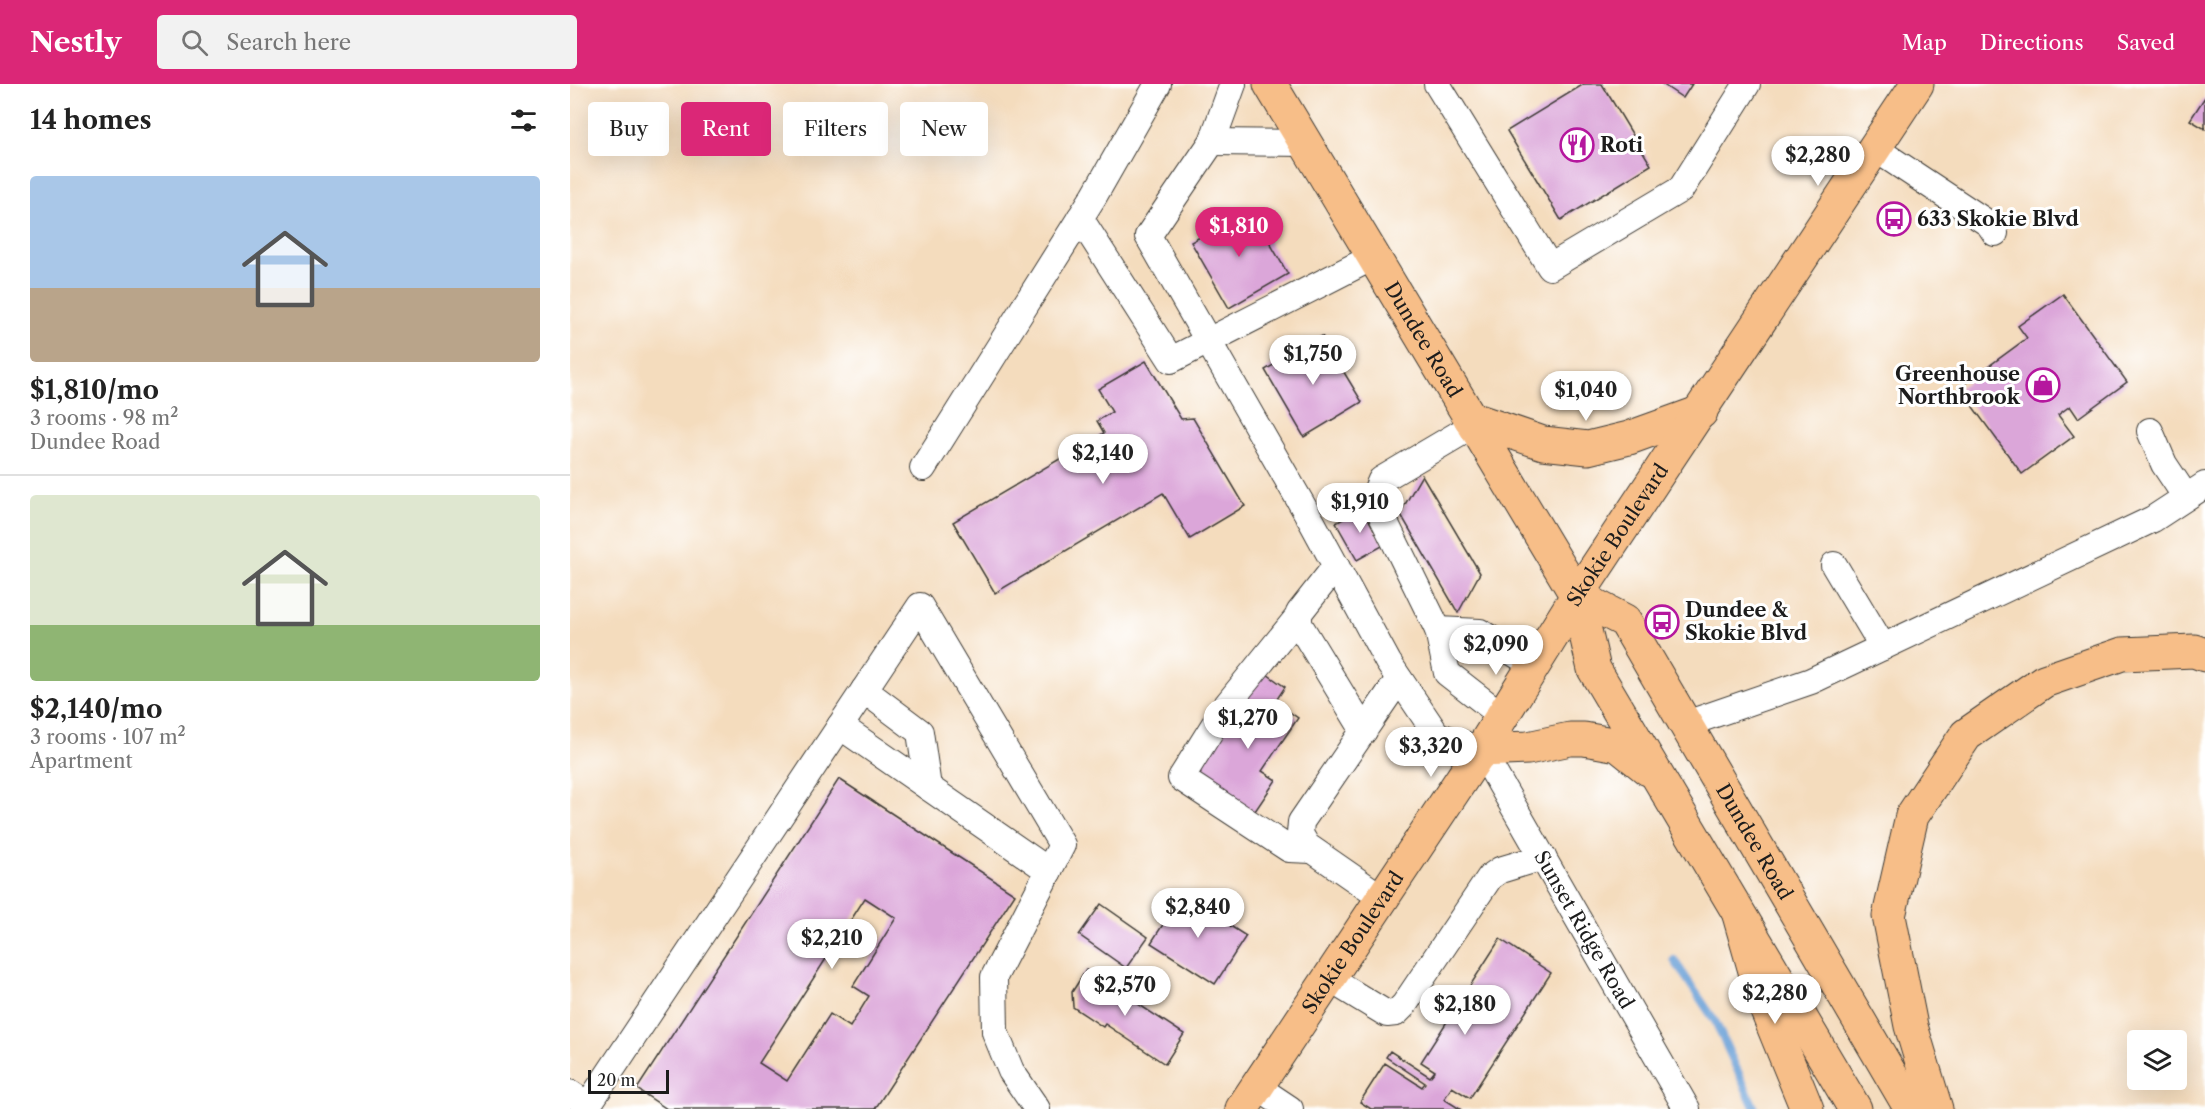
<!DOCTYPE html>
<meta charset="utf-8">
<style>
body{margin:0;font-family:"Libre Caslon Text",serif;background:#f2f2f2;color:#222;height:100vh;display:flex;flex-direction:column;font-size:22px;white-space:nowrap}
*{box-sizing:border-box;margin:0}
p{font-size:20px;color:#767676}
.icon{flex:none;width:33px;height:33px;fill:none;stroke:currentColor;stroke-width:2;stroke-linecap:round;stroke-linejoin:round}
.map{position:relative;flex:1;overflow:hidden}
.side{display:flex;flex-direction:column;background:#fff;width:570px}
.side>*{flex:none}
.banner{position:absolute;left:18px;top:18px;width:570px;height:54px;display:flex;gap:12px}
.buttons{position:absolute;left:1557px;top:946px;display:grid;gap:12px}
.buttons a{display:grid;place-items:center;width:60px;height:60px;border-radius:6px;background:#fff;box-shadow:0 6px 24px #0002;font-size:30px}
.scale{position:absolute;left:18px;bottom:15px;width:81px;box-sizing:border-box;padding-left:6px;border:3px solid #1c1c1c;border-top:0;font-size:16px;line-height:21px;white-space:nowrap;color:#1c1c1c;-webkit-text-stroke:4px #fff;paint-order:stroke}
.price{position:absolute;translate:-50% -51px;padding:0 14px;border-radius:21px;background:#fff;color:#222;font-size:20px;line-height:39px;filter:drop-shadow(0 2px 3px #0008)}
.price::after{content:'';position:absolute;left:50%;top:36px;width:18px;height:14px;margin-left:-9px;background:inherit;clip-path:polygon(0 0,100% 0,50% 100%)}
.price.active{background:#db2777;color:#fff}
ul{padding:0;list-style:none}
li{display:grid;align-content:center;gap:12px;height:318px;padding:0 30px}
li+li{border-top:2px solid #e0e0e0}
li span{display:grid;place-items:center;height:186px;border-radius:6px;color:#555}
li>.icon{margin-inline-start:auto}
span .icon{width:108px;height:108px;fill:#fffc;stroke-width:1}
li b{font-size:26px}
h2{display:flex;justify-content:space-between;align-items:center;height:72px;padding:0 30px;font-size:26px}
.tag{padding:0 21px;border-radius:6px;background:#fff;box-shadow:0 6px 24px #0002;font-size:21px;line-height:54px}
.tag.active{background:#db2777;color:#fff}
header{display:flex;align-items:center;gap:36px;box-sizing:border-box;height:84px;padding:0 30px;background:#db2777;color:#fff}
header strong{font-size:28px}
nav{display:flex;gap:33px;margin-inline-start:auto;font-size:21px}
.search{width:420px;height:54px;background:#f2f2f2;display:flex;align-items:center;gap:15px;box-sizing:border-box;padding:0 21px;border-radius:6px;color:#767676;font-size:22px}
main{display:flex;flex:1;min-height:0}
.map>svg:first-child{display:block}
.lines{fill:none;stroke-linecap:round;stroke-linejoin:round}
.stream{stroke:#689fd6;stroke-width:8}
.building{fill:#dba6d9;fill-rule:evenodd}
.minor-casing{stroke:#3c3934;stroke-width:28}
.major-casing{stroke:#3c3934;stroke-width:35}
.highway-casing{stroke:#3c3934;stroke-width:35}
.minor{stroke:#fff;stroke-width:26}
.major{stroke:#f7be88;stroke-width:33}
.highway{stroke:#f7be88;stroke-width:33}
.labels{text-anchor:middle;dominant-baseline:central;stroke-width:6;stroke-linejoin:round;paint-order:stroke}
.poi-label{font-size:20px;font-weight:bold;fill:#1c1c1c;stroke:#fff;text-anchor:start}
.street-label{font-size:20px;fill:#1c1c1c;stroke:#fff}
</style>
<header>
<strong>Nestly</strong>
<div class="search"><svg class="icon" aria-label="search" viewBox="0 0 24 24"><circle cx="10" cy="10" r="6"/><path d="M15 15l6 6"/></svg>Search here</div>
<nav><a>Map</a><a>Directions</a><a>Saved</a></nav>
</header>
<main>
<section class="side">
<h2>14 homes<svg class="icon" aria-label="filters" viewBox="0 0 24 24"><path d="M4 7h16M4 17h16"/><circle cx="9" cy="7" r="2"/><circle cx="15" cy="17" r="2"/></svg></h2>
<ul>
<li><span style="background:linear-gradient(#a9c7e8 60%,#b9a48a 0)"><svg class="icon" aria-label="home" viewBox="0 0 24 24"><path d="M3 11l9-7 9 7M6 9v11h12V9"/></svg></span><div><b>$1,810/mo</b><p>3 rooms · 98 m²</p><p>Dundee Road</p></div></li>
<li><span style="background:linear-gradient(#dfe7d0 70%,#8fb573 0)"><svg class="icon" aria-label="home" viewBox="0 0 24 24"><path d="M3 11l9-7 9 7M6 9v11h12V9"/></svg></span><div><b>$2,140/mo</b><p>3 rooms · 107 m²</p><p>Apartment</p></div></li>
</ul>
</section>
<div class="map">
<svg width="1635" height="1025" viewBox="0 0 1635 1025">
<rect width="100%" height="100%" fill="#fff"/>
<filter id="ink" filterUnits="userSpaceOnUse"><feTurbulence type="fractalNoise" baseFrequency=".0167" numOctaves="2"/><feDisplacementMap in="SourceGraphic" scale="12" xChannelSelector="R" yChannelSelector="G"/><feConvolveMatrix kernelMatrix="1 2 1 2 8 2 1 2 1" color-interpolation-filters="sRGB"/></filter>
<filter id="wash" filterUnits="userSpaceOnUse"><feTurbulence type="fractalNoise" baseFrequency=".008" numOctaves="4" result="noise"/><feDisplacementMap in="SourceGraphic" scale="24" xChannelSelector="R" yChannelSelector="G"/><feGaussianBlur stdDeviation="1.35" result="paint"/><feColorMatrix in="noise" values="0 0 0 0 0 0 0 0 0 0 0 0 0 0 0 0 0 1.4 0 .05"/><feComposite in="paint" operator="in"/></filter>
<g filter="url(#wash)">
<rect width="100%" height="100%" fill="#f4dcbd"/>
<g class="lines">
<!-- stream -->
<path class="stream" d="M 1104,876 L 1145,937 L 1185,1025"/>
</g>
<g id="blocks">
<!-- building -->
<path class="building" d="M 1014,0 L 1032,0 L 1081,81 L 991,136 L 937,47 Z
M 1092,0 L 1122,0 L 1113,14 Z
M 1635,13 L 1635,45 L 1620,36 Z
M 680,125 L 718,190 L 659,224 L 621,158 Z
M 1493,210 L 1557,298 L 1508,334 L 1500,322 L 1488,331 L 1504,352 L 1452,390 L 1389,304 L 1457,254 L 1448,242 Z
M 752,252 L 792,318 L 734,353 L 695,286 Z
M 576,277 L 611,335 L 623,334 L 675,422 L 620,455 L 593,409 L 425,509 L 383,438 L 534,349 L 527,337 L 542,328 L 528,305 Z
M 852,391 L 910,489 L 888,529 L 830,429 Z
M 792,424 L 814,461 L 787,476 L 766,439 Z
M 694,588 L 715,603 L 705,618 L 728,634 L 692,687 L 706,696 L 679,736 L 624,698 L 631,689 L 629,683 Z
M 269,695 L 445,810 L 305,1025 L 97,1025 L 67,1005 ZM 295,814 L 326,834 L 283,902 L 299,912 L 280,943 L 260,930 L 217,997 L 189,979 Z
M 612,811 L 676,852 L 645,900 L 581,859 Z
M 531,820 L 578,853 L 556,884 L 509,851 Z
M 930,855 L 981,889 L 900,1014 L 882,1003 L 874,1015 L 890,1025 L 801,1025 L 790,1018 L 815,979 L 852,1003 L 855,999 L 816,973 L 820,967 L 860,993 L 865,987 L 851,978 Z
M 516,886 L 614,950 L 595,980 L 535,940 L 533,943 L 503,923 L 502,908 Z"/>
</g>
</g>
<g filter="url(#ink)">
<use href="#blocks" fill-opacity="0" stroke="#3c3934" stroke-width="1.5"/>
<g class="lines">
<defs>
<g id="minor">
<path id="s1" d="M 663,0 L 642,58 L 578,152 L 742,438 L 818,578 L 867,651 L 911,666 L 1117,1025"/>
<path d="M 867,0 L 980,183 L 1111,105 L 1177,0"/>
<path d="M 642,58 L 735,59"/>
<path d="M 1304,64 L 1419,140 L 1425,149"/>
<path d="M 510,134 L 601,276 L 803,173"/>
<path d="M 904,341 L 811,396 L 805,410 L 812,432 L 868,546 L 877,589 L 931,631"/>
<path d="M 1580,347 L 1594,380 L 1616,413"/>
<path d="M 353,384 L 524,112 L 588,0"/>
<path d="M 1264,481 L 1313,563"/>
<path d="M 766,482 L 729,529 L 729,540 L 794,647"/>
<path d="M 727,534 L 656,622 L 611,694 L 719,765 L 742,766"/>
<path d="M 868,546 L 910,548 L 963,581"/>
<path d="M 294,606 L 350,648 L 358,703"/>
<path d="M 1116,640 L 1241,597 L 1583,435 L 1635,401"/>
<path d="M 270,642 L 479,787"/>
<path d="M 812,814 L 737,762 L 730,750 L 731,738 L 829,595"/>
<path d="M 758,894 L 817,930 L 826,929 L 834,921 L 920,793 L 930,786 L 973,773"/>
<path d="M 687,1003 L 720,1025"/>
<path d="M 0,1009 L 18,1021 L 350,522 L 492,761 L 424,893 L 425,948 L 441,987 L 467,1025"/>
</g>
<g id="major">
<path id="s2" d="M 700,0 L 1007,512 L 1024,585 L 1285,1025"/>
<path d="M 900,334 L 973,359 L 1018,364 L 1059,354 L 1131,328"/>
<path id="s3" d="M 1007,512 L 1055,537 L 1341,1025"/>
<path d="M 911,666 L 958,664 L 1000,655 L 1014,655 L 1048,661 L 1078,685"/>
<path id="s4" d="M 672,1025 L 911,666 L 1007,512 L 1347,0"/>
</g>
<path id="highway" d="M 1169,831 L 1195,922 L 1237,1025
M 1366,1025 L 1341,942 L 1319,832 L 1342,732 L 1396,651 L 1474,597 L 1552,570 L 1624,567 L 1635,571"/>
</defs>
<!-- minor casing -->
<use href="#minor" class="minor-casing"/>
<!-- major casing -->
<use href="#major" class="major-casing"/>
<!-- highway casing -->
<use href="#highway" class="highway-casing"/>
<!-- minor -->
<use href="#minor" class="minor"/>
<!-- major -->
<use href="#major" class="major"/>
<!-- highway -->
<use href="#highway" class="highway"/>
</g>
</g>
<!-- icons -->
<defs>
<symbol id="restaurant-ring" viewBox="-11 -11 22 22"><circle r="9.5" fill="#fff" stroke="#b5179e" stroke-width="1.5"/><path d="M-5-6h1v4h1v-4h1v4h1v-4h1v5L-1.5 .5V6h-2V.5L-5-1ZM5-6V6H3V1.5H1.5Q1.5-4 5-6Z" fill="#b5179e"/></symbol>
<symbol id="bus-ring" viewBox="-11 -11 22 22"><circle r="9.5" fill="#fff" stroke="#b5179e" stroke-width="1.5"/><path d="M-5-6H5V4H4V6H2V4H-2V6H-4V4H-5ZM-3.5-4V0h7V-4ZM-3.5 1.2v1.5H-2V1.2ZM2 1.2v1.5H3.5V1.2Z" fill="#b5179e"/></symbol>
<symbol id="shop-ring" viewBox="-11 -11 22 22"><circle r="9.5" fill="#fff" stroke="#b5179e" stroke-width="1.5"/><path d="M-5-2.5h2.3a2.7 3.5 0 0 1 5.4 0H5L5.5 6h-11ZM-1.5-2.5h3a1.5 2.3 0 0 0-3 0Z" fill="#b5179e"/></symbol>
</defs>
<g fill-rule="evenodd">
<use href="#restaurant-ring" x="988" y="42" width="38" height="38"/>
<use href="#bus-ring" x="1305" y="116" width="38" height="38"/>
<use href="#shop-ring" x="1454" y="282" width="38" height="38"/>
<use href="#bus-ring" x="1073" y="519" width="38" height="38"/>
</g>
<g class="labels">
<!-- poi labels -->
<g class="poi-label">
<text x="1030" y="61">Roti</text>
<text x="1347" y="135">633 Skokie Blvd</text>
<text x="1450" y="290" text-anchor="end">Greenhouse<tspan x="1450" dy="23">Northbrook</tspan></text>
<text x="1115" y="526">Dundee &amp;<tspan x="1115" dy="23">Skokie Blvd</tspan></text>
</g>
<!-- street labels -->
<g class="street-label">
<text stroke="none"><textPath href="#s2" startOffset="298">Dundee Road</textPath></text>
<text stroke="none"><textPath href="#s4" startOffset="686">Skokie Boulevard</textPath></text>
<text stroke="none"><textPath href="#s3" startOffset="310">Dundee Road</textPath></text>
<text stroke="none"><textPath href="#s1" startOffset="1006">Sunset Ridge Road</textPath></text>
<text stroke="none"><textPath href="#s4" startOffset="200">Skokie Boulevard</textPath></text>
</g>
</g>
</svg>
<div class="buttons">
<a><svg class="icon" aria-label="layers" viewBox="0 0 24 24"><path d="M12 4l9 5-9 5-9-5zM3 14l9 5 9-5"/></svg></a>
</div>
<div class="scale">20 m</div>
<b class="price" style="left:1248px;top:103px">$2,280</b>
<b class="price active" style="left:669px;top:174px">$1,810</b>
<b class="price" style="left:743px;top:302px">$1,750</b>
<b class="price" style="left:1016px;top:338px">$1,040</b>
<b class="price" style="left:533px;top:401px">$2,140</b>
<b class="price" style="left:790px;top:450px">$1,910</b>
<b class="price" style="left:926px;top:592px">$2,090</b>
<b class="price" style="left:678px;top:666px">$1,270</b>
<b class="price" style="left:861px;top:694px">$3,320</b>
<b class="price" style="left:628px;top:855px">$2,840</b>
<b class="price" style="left:262px;top:886px">$2,210</b>
<b class="price" style="left:555px;top:933px">$2,570</b>
<b class="price" style="left:1205px;top:941px">$2,280</b>
<b class="price" style="left:895px;top:952px">$2,180</b>
<div class="banner">
<a class="tag">Buy</a>
<a class="tag active">Rent</a>
<a class="tag">Filters</a>
<a class="tag">New</a>
</div>
</div>
</main>
